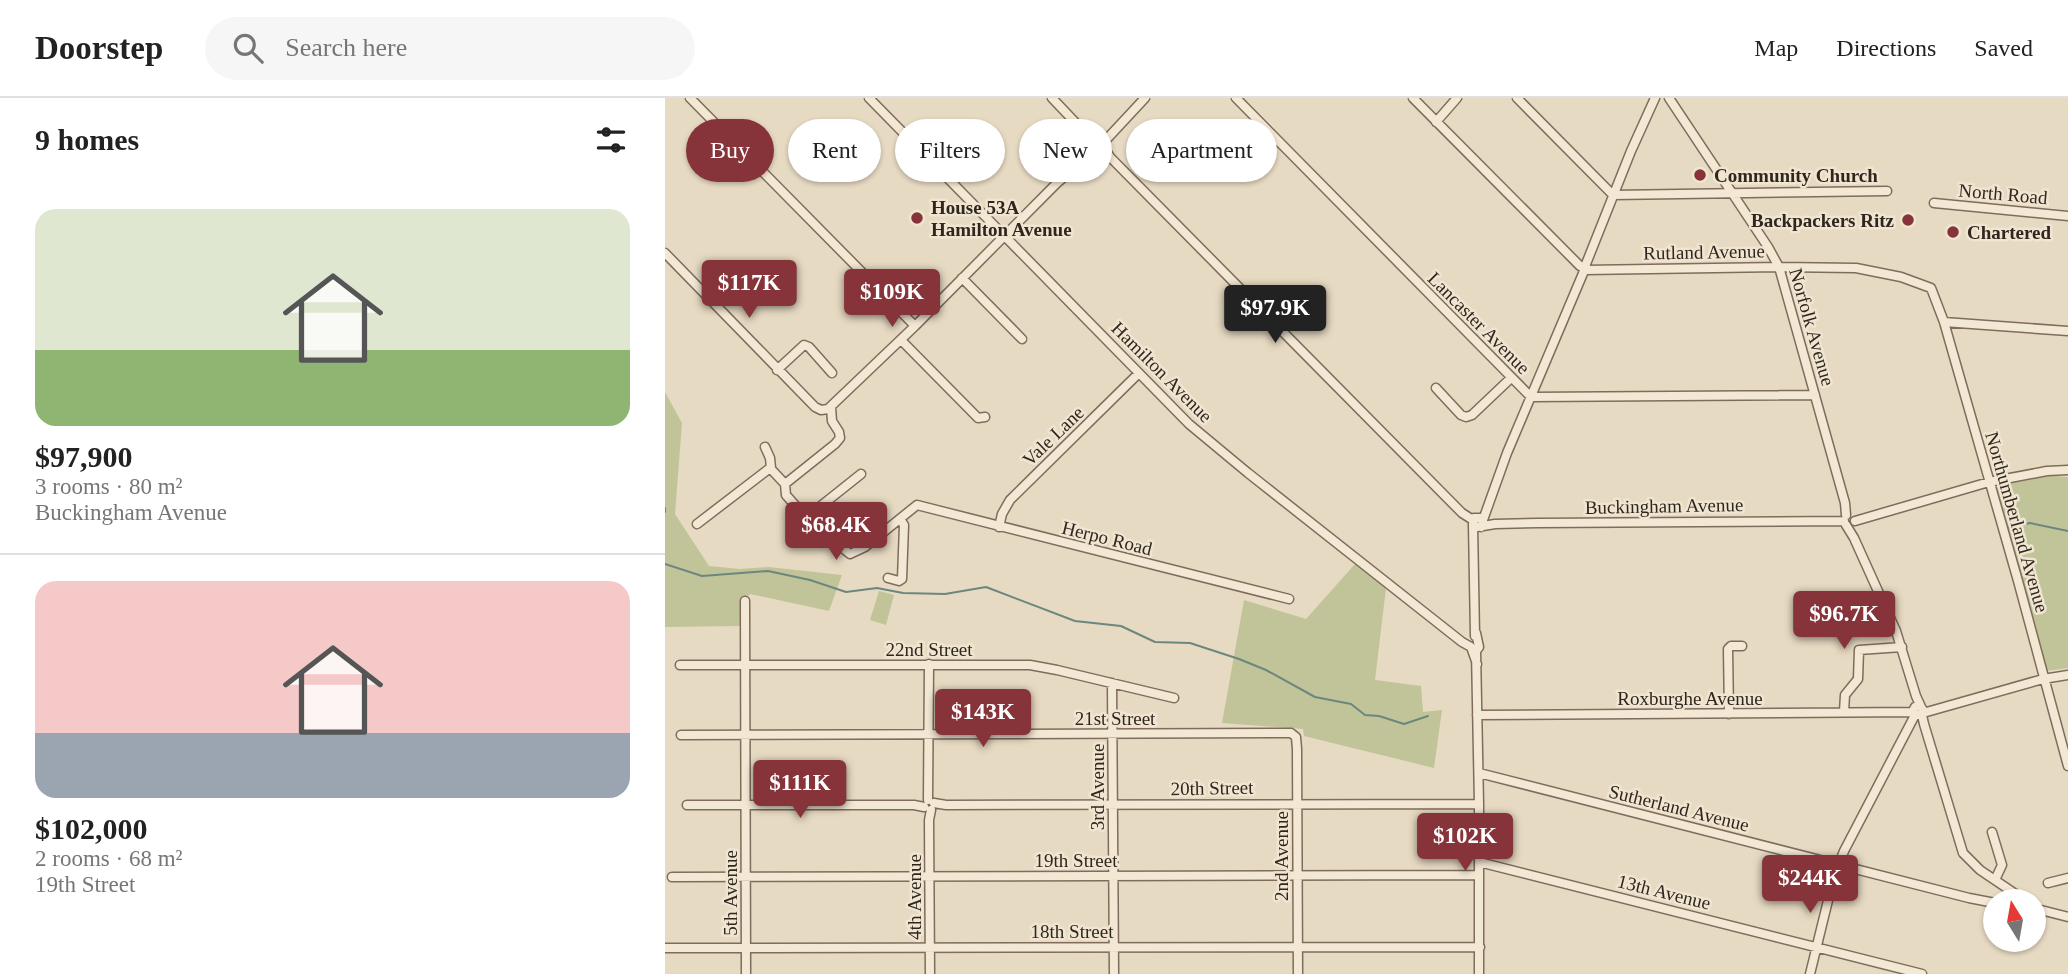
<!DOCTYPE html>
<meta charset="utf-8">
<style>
body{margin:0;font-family:"Times New Roman",serif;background:#f6f6f6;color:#222;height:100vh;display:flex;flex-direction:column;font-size:26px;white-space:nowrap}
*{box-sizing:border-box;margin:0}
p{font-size:23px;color:#767676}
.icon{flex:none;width:38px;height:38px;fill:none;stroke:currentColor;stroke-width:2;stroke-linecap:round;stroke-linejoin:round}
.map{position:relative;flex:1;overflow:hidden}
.panel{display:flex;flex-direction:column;background:#fff;width:665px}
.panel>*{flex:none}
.top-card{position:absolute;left:21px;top:21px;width:665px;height:63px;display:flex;gap:14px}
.needle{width:46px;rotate:349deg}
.controls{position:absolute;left:1318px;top:791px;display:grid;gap:14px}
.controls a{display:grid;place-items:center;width:63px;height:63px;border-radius:50%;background:#fff;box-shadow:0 2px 5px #0004;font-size:35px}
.price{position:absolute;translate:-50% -60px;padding:0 16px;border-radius:7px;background:#863339;color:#fff;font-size:23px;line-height:46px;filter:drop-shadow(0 2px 4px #0008)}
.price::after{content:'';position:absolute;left:50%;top:42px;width:21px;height:16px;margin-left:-10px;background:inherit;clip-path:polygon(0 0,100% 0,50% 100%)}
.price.selected{background:#222;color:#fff}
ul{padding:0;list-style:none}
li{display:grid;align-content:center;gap:14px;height:371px;padding:0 35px}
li+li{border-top:2px solid #e0e0e0}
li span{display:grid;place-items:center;height:217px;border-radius:21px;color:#555}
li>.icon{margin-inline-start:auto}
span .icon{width:126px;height:126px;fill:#fffc;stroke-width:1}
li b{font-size:30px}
h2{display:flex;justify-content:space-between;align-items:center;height:84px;padding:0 35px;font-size:30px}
.chip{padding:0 24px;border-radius:32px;background:#fff;box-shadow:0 2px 5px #0004;font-size:24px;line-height:63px}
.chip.selected{background:#863339;color:#fff}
header{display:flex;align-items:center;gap:42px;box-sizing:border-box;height:98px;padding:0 35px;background:#fff;border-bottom:2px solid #e0e0e0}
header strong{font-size:33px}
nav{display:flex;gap:38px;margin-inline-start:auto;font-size:24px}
.search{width:490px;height:63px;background:#f6f6f6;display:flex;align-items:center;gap:18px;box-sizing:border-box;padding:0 24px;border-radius:38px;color:#767676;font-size:26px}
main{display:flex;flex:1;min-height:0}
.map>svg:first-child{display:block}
.green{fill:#c1c498}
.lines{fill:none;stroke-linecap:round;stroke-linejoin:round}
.stream{stroke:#6c877f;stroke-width:2}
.minor-casing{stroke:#7f6c5c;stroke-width:11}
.minor{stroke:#f3e8d4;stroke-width:8}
.poi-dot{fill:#863339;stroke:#f0e5d1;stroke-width:2.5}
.labels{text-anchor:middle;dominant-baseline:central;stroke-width:5;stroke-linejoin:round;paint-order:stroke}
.poi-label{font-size:19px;font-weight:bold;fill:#30261e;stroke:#f0e5d1;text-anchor:start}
.street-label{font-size:19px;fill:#30261e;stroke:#f0e5d1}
</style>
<header>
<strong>Doorstep</strong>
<div class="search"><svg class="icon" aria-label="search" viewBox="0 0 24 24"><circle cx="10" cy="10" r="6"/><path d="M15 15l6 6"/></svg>Search here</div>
<nav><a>Map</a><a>Directions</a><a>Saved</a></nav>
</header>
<main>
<section class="panel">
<h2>9 homes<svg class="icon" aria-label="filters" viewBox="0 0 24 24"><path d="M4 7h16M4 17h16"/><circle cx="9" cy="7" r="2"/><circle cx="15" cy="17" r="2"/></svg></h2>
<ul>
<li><span style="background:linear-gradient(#dfe7d0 65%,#8fb573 0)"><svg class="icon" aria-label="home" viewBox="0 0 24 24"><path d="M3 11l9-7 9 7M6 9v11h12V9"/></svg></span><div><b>$97,900</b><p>3 rooms · 80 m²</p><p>Buckingham Avenue</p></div></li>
<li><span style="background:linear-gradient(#f6c9c9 70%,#9aa5b1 0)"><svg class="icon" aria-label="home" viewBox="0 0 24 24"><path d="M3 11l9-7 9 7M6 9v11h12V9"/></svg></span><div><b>$102,000</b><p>2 rooms · 68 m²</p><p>19th Street</p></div></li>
</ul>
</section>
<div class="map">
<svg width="1403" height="876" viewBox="0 0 1403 876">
<rect width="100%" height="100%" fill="#e7dac2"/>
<!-- green -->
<path class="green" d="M 0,294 L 17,325 L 10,416 L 44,468 L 75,471 L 104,469 L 177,477 L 164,513 L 85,496 L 76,506 L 76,528 L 0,529 Z
M 1380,377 L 1403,379 L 1403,570 L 1381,573 L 1330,387 Z
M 690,466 L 721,490 L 710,582 L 756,588 L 758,614 L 777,612 L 769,670 L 639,638 L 638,631 L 557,625 L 579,502 L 641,521 Z
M 214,493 L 229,497 L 221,527 L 205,522 Z"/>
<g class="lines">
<!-- stream -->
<path class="stream" d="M 0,410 L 0,414
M 1342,430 L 1365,425 L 1403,433
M 0,466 L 37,478 L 103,473 L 145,482 L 181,494 L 212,490 L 238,495 L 280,496 L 321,489 L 410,523 L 456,528 L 490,544 L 525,545 L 574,561 L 601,572 L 650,599 L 686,606 L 700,617 L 714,618 L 739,626 L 763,618"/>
<defs>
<path id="minor" d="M 25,0 L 250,228
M 204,0 L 524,326 L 583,375 L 797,544 L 806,549 L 812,566
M 387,0 L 429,44
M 571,0 L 866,299 L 1150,297
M 748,0 L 915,168
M 852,0 L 948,97 L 1222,93
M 1004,0 L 1103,149 L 1114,169 L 1180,405 L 1181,417
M 771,24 L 792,0
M 439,44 L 480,0
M 438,48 L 445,59 L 797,415 L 808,422
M 1269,105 L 1403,118
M 0,155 L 150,309 L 156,312 L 163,311 L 250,228 L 392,85 L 431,51
M 921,166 L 966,53 L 990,0
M 920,172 L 1114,169 L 1191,170 L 1236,179 L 1266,190 L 1279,224 L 1353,483 L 1403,668
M 297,180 L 357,241
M 1279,224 L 1403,233
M 236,242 L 313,320 L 320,319
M 112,272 L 139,247 L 144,249 L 167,275
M 771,290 L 796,317 L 801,319 L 807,317 L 846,280
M 100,349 L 105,360 L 106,370
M 120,386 L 170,346 L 175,340 L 174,334 L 167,323 L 166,309
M 142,419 L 196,376
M 818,422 L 842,355 L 919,173
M 1190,423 L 1324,384 L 1382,373 L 1403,372
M 32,426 L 105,370 L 120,386 L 121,397 L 160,441 L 175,448 L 185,456 L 200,449 L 252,407 L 624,501
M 808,426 L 810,538
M 1181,427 L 1189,440 L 1231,533 L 1251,598 L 1256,609
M 334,429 L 337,416 L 345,402 L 474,275
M 816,429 L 818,424 L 817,420 L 809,420 L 808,426 L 812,429 L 830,426 L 873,425 L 1179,423
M 223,480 L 234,483 L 237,481 L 239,427 L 235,421
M 80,503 L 81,876
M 811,535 L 814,549 L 811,553 L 814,706 L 814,876
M 15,567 L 365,567 L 392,572 L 509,600
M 447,585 L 449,876
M 1179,614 L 1180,597 L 1193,581 L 1194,552 L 1237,549
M 1258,615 L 1378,581 L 1403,577
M 1064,616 L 1063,551 L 1066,548 L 1077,548
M 812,617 L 1248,614
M 1257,617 L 1250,617 L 1248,613 L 1250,609 L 1255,608 L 1258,612 L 1257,617 L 1259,626 L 1298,755 L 1315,772 L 1361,803
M 16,637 L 626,635 L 631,639 L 632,651 L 633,876
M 814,675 L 1304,800 L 1330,805
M 263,702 L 264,566
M 269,705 L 281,707 L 814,706
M 22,707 L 249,707 L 259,709
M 1327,734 L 1337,767 L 1330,782
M 814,764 L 1257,876
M 7,779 L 814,777
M 1383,785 L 1403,780
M 1368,810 L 1403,819
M 0,850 L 815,849
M 265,876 L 264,722 L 266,712
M 1145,876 L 1168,782 L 1179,753 L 1250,617"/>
</defs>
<!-- minor casing -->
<use href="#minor" class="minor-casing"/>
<!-- minor -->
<use href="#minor" class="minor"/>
</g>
<!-- markers -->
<g class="poi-dot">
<circle cx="1035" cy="77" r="7"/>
<circle cx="252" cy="120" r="7"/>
<circle cx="1243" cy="122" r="7"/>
<circle cx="1288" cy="134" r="7"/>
</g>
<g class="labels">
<!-- poi labels -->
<g class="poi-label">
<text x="1049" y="77">Community Church</text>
<text x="266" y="109">House 53A<tspan x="266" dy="22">Hamilton Avenue</tspan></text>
<text x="1229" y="122" text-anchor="end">Backpackers Ritz</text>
<text x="1302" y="134">Chartered</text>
</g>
<!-- street labels -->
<g class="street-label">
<text transform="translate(1338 96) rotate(5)">North Road</text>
<text transform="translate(1039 154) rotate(-1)">Rutland Avenue</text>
<text transform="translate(814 225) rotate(45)">Lancaster Avenue</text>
<text transform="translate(1147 229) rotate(74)">Norfolk Avenue</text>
<text transform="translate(497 274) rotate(45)">Hamilton Avenue</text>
<text transform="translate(388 338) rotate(-44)">Vale Lane</text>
<text transform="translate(999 408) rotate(-1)">Buckingham Avenue</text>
<text transform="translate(1352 424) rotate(74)">Northumberland Avenue</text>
<text transform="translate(442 440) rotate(14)">Herpo Road</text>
<text x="264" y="551">22nd Street</text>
<text x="1025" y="600">Roxburghe Avenue</text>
<text x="450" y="620">21st Street</text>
<text transform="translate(432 689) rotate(-90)">3rd Avenue</text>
<text transform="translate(547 690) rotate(-1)">20th Street</text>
<text transform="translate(1014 710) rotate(14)">Sutherland Avenue</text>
<text transform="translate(616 758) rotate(-90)">2nd Avenue</text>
<text x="411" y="762">19th Street</text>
<text transform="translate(999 794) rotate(14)">13th Avenue</text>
<text transform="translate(65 795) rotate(-90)">5th Avenue</text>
<text transform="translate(249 799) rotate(-90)">4th Avenue</text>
<text x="407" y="833">18th Street</text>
</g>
</g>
</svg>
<div class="controls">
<a><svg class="needle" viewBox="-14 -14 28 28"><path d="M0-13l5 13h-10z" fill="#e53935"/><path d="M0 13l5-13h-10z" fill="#767676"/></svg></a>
</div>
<b class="price" style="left:84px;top:222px">$117K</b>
<b class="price" style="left:227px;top:231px">$109K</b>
<b class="price selected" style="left:610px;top:247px">$97.9K</b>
<b class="price" style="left:171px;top:464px">$68.4K</b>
<b class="price" style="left:1179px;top:553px">$96.7K</b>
<b class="price" style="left:318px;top:651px">$143K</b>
<b class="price" style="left:135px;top:722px">$111K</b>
<b class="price" style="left:800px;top:775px">$102K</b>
<b class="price" style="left:1145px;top:817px">$244K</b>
<div class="top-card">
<a class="chip selected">Buy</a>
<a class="chip">Rent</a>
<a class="chip">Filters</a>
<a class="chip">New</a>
<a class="chip">Apartment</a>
</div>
</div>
</main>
